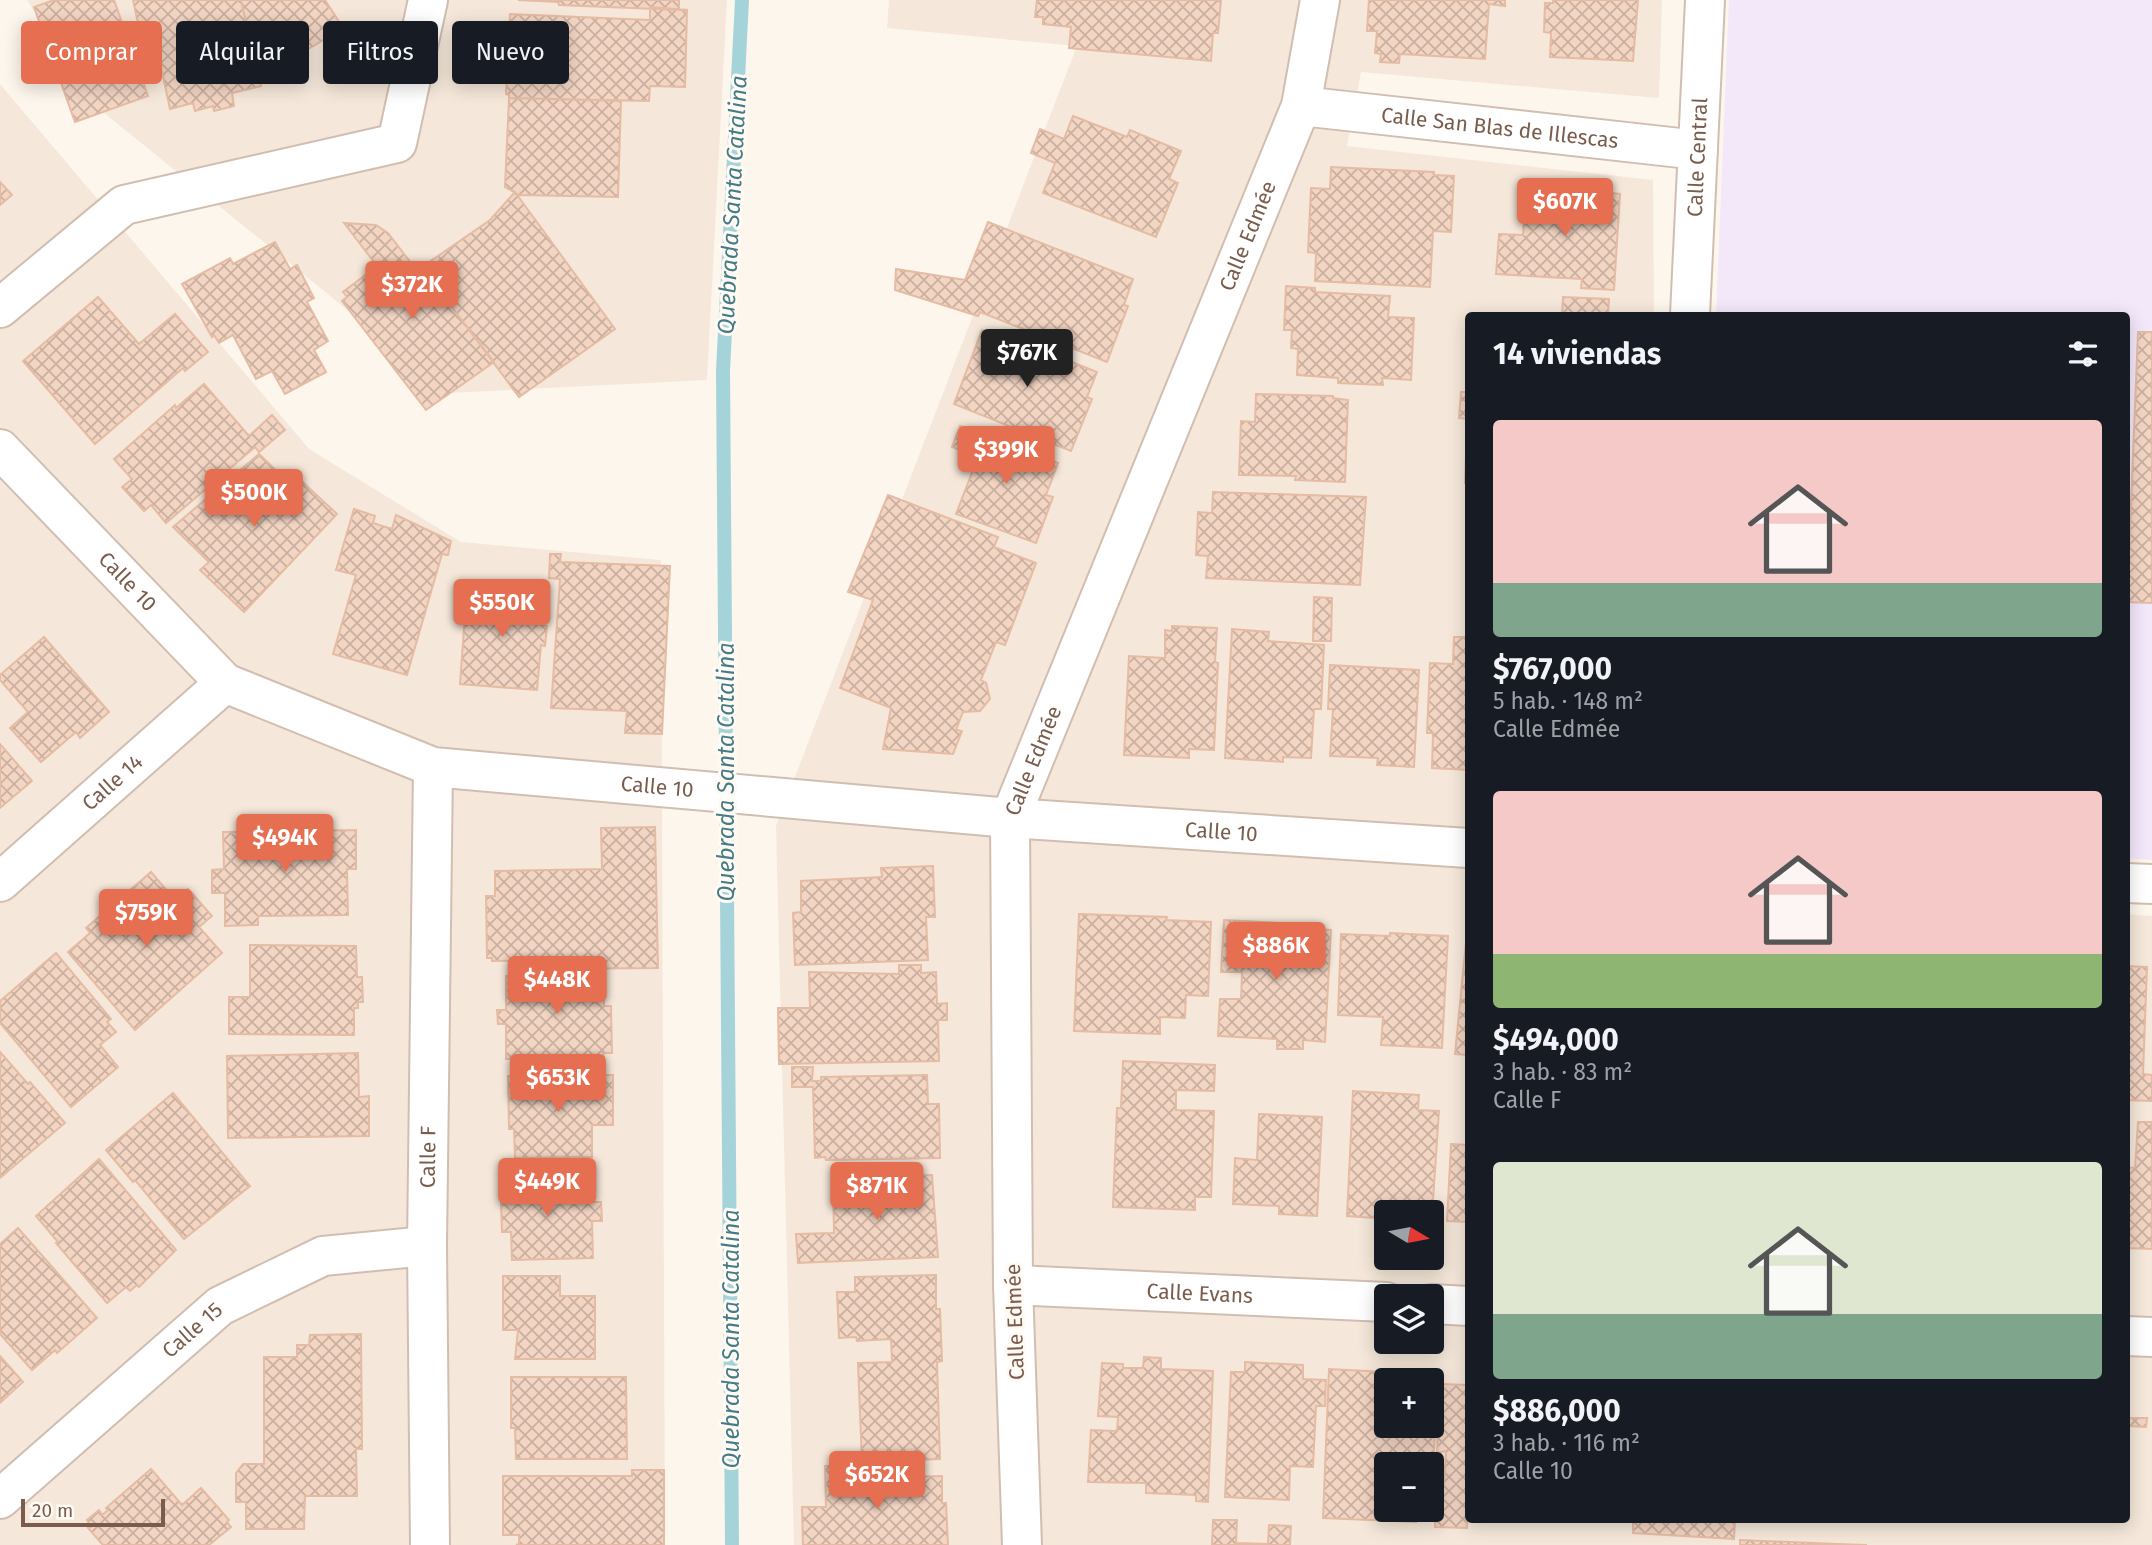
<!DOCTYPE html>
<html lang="es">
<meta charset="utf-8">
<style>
body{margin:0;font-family:"Fira Sans",sans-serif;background:#20242c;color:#f1f3f6;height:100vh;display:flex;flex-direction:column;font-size:26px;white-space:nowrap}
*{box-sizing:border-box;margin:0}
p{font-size:23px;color:#9ea1a6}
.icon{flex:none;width:38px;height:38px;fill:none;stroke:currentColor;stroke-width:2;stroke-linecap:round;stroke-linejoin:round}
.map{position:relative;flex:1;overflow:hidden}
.panel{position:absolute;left:1465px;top:312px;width:665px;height:1211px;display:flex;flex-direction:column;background:#171b24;border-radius:7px;box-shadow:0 4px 18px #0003}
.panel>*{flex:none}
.banner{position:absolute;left:21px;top:21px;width:665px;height:63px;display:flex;gap:14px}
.needle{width:46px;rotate:100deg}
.fabs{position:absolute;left:1374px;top:1200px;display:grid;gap:14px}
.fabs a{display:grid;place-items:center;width:70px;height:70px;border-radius:7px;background:#171b24;box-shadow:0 4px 18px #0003;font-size:35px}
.scale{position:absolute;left:21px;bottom:18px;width:144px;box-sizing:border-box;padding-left:7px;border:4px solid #7a5c4d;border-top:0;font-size:19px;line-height:24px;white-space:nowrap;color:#7a5c4d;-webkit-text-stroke:5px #fffaf3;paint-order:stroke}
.price{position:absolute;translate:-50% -60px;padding:0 16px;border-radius:7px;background:#e76f51;color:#fff;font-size:23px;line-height:46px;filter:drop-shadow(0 2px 4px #0008)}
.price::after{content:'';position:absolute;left:50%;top:42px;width:21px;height:16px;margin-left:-10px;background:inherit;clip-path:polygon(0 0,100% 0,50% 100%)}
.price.current{background:#222;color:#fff}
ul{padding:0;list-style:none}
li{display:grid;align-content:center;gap:14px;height:371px;padding:0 28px}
li span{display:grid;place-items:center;height:217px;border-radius:7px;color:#555}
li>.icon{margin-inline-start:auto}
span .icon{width:126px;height:126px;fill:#fffc;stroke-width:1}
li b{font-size:30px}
h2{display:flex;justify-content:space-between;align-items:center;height:84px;padding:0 28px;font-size:30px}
.tag{padding:0 24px;border-radius:7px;background:#171b24;box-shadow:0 4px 18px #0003;font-size:24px;line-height:63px}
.tag.current{background:#e76f51;color:#fff}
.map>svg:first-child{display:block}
.residential{fill:#f5e8da;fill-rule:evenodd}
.education{fill:#f3e8fa}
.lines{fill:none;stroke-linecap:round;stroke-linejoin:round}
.stream{stroke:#a5d3da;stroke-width:14}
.building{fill:url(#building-cross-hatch);stroke:#e6bba3;stroke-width:2}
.minor-casing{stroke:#d1beb0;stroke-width:42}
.minor{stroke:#fff;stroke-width:38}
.labels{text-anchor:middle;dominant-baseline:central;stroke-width:6;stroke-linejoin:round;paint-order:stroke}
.street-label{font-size:21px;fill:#7a5c4d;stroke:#fffaf3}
.water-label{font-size:23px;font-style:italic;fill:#437c86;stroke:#fffaf3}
</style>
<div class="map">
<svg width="2152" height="1545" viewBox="0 0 2152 1545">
<defs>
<pattern id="building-cross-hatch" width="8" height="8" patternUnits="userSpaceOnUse" patternTransform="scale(1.75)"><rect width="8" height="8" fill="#f3d5c3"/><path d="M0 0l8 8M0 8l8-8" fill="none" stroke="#cab0a1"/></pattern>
</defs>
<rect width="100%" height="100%" fill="#fdf6ec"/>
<!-- residential -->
<path class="residential" d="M 27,0 L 727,0 L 707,380 L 450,393 L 98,108 Z
M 889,0 L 1662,0 L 1659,98 L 1361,72 L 1347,146 L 1653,180 L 1654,315 L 1468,315 L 1468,1519 L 2126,1519 L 2126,914 L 2152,916 L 2152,1545 L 794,1545 L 776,826 L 1077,46 L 887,28 ZM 1386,1213 L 1432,1213 L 1432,1258 L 1386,1258 ZM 1386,1297 L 1432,1297 L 1432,1342 L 1386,1342 ZM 1386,1381 L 1432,1381 L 1432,1426 L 1386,1426 ZM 1386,1465 L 1432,1465 L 1432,1510 L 1386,1510 Z
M 0,84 L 309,449 L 461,542 L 661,560 L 665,1545 L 0,1545 Z"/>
<!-- education -->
<path class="education" d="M 1729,0 L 2152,0 L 2152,860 L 2126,858 L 2126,315 L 1716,315 Z"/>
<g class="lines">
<!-- stream -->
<path class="stream" d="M 732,1545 L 723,371 L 742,0"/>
</g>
<!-- building -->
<path class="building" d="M 54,0 L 114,0 L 148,96 L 75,122 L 34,7 Z
M 133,0 L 241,0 L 261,86 L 232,93 L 234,106 L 214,111 L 213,106 L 195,111 L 193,103 L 170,109 L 158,53 L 145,56 Z
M 241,0 L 325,0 L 343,28 L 259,79 Z
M 518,0 L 679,0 L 679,10 L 559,5 L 558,2 Z
M 1037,0 L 1221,0 L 1218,33 L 1213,33 L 1211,61 L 1069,48 L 1071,27 L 1043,24 L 1043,17 L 1035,17 Z
M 1369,0 L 1505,0 L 1505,6 L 1489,4 L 1485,59 L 1400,54 L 1399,63 L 1380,62 L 1381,54 L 1375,53 L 1377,31 L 1367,31 Z
M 1553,0 L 1638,0 L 1633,61 L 1550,57 L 1551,33 L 1544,32 L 1545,3 L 1553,3 Z
M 650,7 L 687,10 L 685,87 L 650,86 L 649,101 L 509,98 L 509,95 L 506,94 L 510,14 L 650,20 Z
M 509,98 L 621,101 L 618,197 L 519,195 L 505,187 Z
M 1073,116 L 1127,137 L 1130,130 L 1181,151 L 1169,179 L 1178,183 L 1156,237 L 1043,193 L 1055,163 L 1031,153 L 1040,129 L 1064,139 Z
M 1331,167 L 1434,172 L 1434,175 L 1454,176 L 1451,232 L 1433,231 L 1430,287 L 1315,281 L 1316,253 L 1308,252 L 1311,188 L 1330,189 Z
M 0,182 L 12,195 L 0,205 Z
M 1540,186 L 1620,194 L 1614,290 L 1581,288 L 1582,279 L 1496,274 L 1499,234 L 1523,235 L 1526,189 L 1540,189 Z
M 515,192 L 615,329 L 519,397 L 422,267 L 490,220 Z
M 988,222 L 1133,279 L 1124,305 L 1128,306 L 1107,362 L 980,312 L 978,316 L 895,290 L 896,269 L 965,280 Z
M 344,223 L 376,225 L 388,233 L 421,276 L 425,272 L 494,362 L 426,410 L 342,301 L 347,297 L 343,292 L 377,266 Z
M 275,242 L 290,269 L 297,265 L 314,298 L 307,302 L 328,341 L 314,350 L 326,372 L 285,394 L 272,371 L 256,379 L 233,335 L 219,343 L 214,335 L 212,337 L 182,284 L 230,258 L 233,264 Z
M 1286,286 L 1315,288 L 1315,292 L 1390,296 L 1388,317 L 1414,318 L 1411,380 L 1382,378 L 1383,385 L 1338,383 L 1338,378 L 1297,375 L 1298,349 L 1291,348 L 1292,330 L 1284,330 Z
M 98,297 L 139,344 L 175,314 L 208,352 L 185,371 L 183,368 L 95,444 L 23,361 Z
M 1563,297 L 1609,299 L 1608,315 L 1562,315 Z
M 982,330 L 1000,337 L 1002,334 L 1097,372 L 1087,397 L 1092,399 L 1071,451 L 954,404 Z
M 2138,332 L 2152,332 L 2152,603 L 2127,602 Z
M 204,384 L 249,436 L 272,415 L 285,430 L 259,452 L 255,447 L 166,523 L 151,505 L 144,511 L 122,487 L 132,479 L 114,459 L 175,405 L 176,408 Z
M 1461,392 L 1468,392 L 1468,419 L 1459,418 Z
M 1256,394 L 1333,396 L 1333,398 L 1348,400 L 1345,482 L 1295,480 L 1296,476 L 1239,475 L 1241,421 L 1255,422 Z
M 960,426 L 1058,463 L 1046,495 L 1053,497 L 1036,543 L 956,514 L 978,457 L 952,447 Z
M 1466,453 L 1468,453 L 1468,483 L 1465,483 Z
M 259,454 L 288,482 L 295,475 L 337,514 L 244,612 L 200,570 L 209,562 L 173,527 Z
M 1213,492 L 1366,497 L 1360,585 L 1206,578 L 1208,556 L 1196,555 L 1198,512 L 1212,513 Z
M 888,495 L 998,537 L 994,547 L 1036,563 L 1005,645 L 996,642 L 981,680 L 986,683 L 990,699 L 980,711 L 963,712 L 956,730 L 962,731 L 953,754 L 883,749 L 891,708 L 840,688 L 873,600 L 848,592 Z
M 354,509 L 375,516 L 373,523 L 392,529 L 396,515 L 451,541 L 448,555 L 442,554 L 407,675 L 333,654 L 356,575 L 336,570 Z
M 550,554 L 561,554 L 560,562 L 670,566 L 662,734 L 625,733 L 627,711 L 551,708 L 560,579 L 549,578 Z
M 467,586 L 520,590 L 520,600 L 545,601 L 543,625 L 547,626 L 545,646 L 541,645 L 537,690 L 460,684 Z
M 1314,597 L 1332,598 L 1331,641 L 1313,641 Z
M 1172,626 L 1217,628 L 1215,662 L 1218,663 L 1214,750 L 1189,749 L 1189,758 L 1124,755 L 1129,656 L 1165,658 L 1165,630 L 1172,631 Z
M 1232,629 L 1269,632 L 1268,641 L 1324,645 L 1321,709 L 1314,709 L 1311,758 L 1283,757 L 1283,762 L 1225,758 Z
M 44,637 L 109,712 L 80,738 L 76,732 L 41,762 L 10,728 L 28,712 L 0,680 L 0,675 Z
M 1454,637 L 1468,637 L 1468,770 L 1432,768 L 1433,733 L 1427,733 L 1430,663 L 1453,664 Z
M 1330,665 L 1419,670 L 1414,767 L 1377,765 L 1378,758 L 1330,756 L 1333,709 L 1328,709 Z
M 0,744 L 32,781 L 0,808 Z
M 655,827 L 658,968 L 548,969 L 548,960 L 492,961 L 492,958 L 487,958 L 486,896 L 495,896 L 495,871 L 602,869 L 601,828 Z
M 356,830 L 356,869 L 347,869 L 348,915 L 258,916 L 258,925 L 225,926 L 225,893 L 212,893 L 212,870 L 224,869 L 223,832 Z
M 933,866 L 935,917 L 926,917 L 928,960 L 795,965 L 793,913 L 801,912 L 801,881 L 882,877 L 881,868 Z
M 151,872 L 175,900 L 188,889 L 212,916 L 199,927 L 222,953 L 135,1030 L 68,952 L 90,933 L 86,928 Z
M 1079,914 L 1167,917 L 1166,920 L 1211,922 L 1208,996 L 1186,995 L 1185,1018 L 1160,1017 L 1160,1034 L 1074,1031 Z
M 1224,920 L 1301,924 L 1301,928 L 1331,930 L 1325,1042 L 1303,1040 L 1303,1049 L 1277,1049 L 1277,1039 L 1218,1036 L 1220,999 L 1241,999 L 1242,972 L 1221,972 Z
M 1467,932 L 1468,932 L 1468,1055 L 1455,1054 Z
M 1390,933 L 1448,936 L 1442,1048 L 1381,1045 L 1383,1017 L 1338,1015 L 1341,934 L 1390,936 Z
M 250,945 L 356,946 L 357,977 L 362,977 L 363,1002 L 358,1002 L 358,1008 L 354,1008 L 354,1035 L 229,1034 L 229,997 L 250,997 Z
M 56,953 L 111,1019 L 107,1022 L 116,1032 L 100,1045 L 118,1067 L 71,1107 L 0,1023 L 0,1001 Z
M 899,965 L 921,965 L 921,973 L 936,972 L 937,1004 L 947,1003 L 947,1020 L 938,1020 L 939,1061 L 779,1064 L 778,1008 L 810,1008 L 809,972 L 899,974 Z
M 2126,966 L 2147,967 L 2143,1074 L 2152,1075 L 2152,1101 L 2126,1100 Z
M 604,968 L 604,1006 L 611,1006 L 612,1053 L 603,1053 L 604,1058 L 579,1059 L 579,1066 L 562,1066 L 561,1058 L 506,1059 L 506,1024 L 498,1024 L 497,1010 L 506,1010 L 506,976 L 552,975 L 551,969 Z
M 0,1052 L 28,1084 L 30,1082 L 65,1123 L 0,1178 Z
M 358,1053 L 359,1097 L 369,1096 L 369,1136 L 228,1138 L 227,1056 Z
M 1123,1061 L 1215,1065 L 1214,1091 L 1176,1090 L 1176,1110 L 1214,1111 L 1211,1197 L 1195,1197 L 1195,1210 L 1113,1207 L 1117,1108 L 1121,1108 Z
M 792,1067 L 813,1067 L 812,1081 L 821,1081 L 821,1077 L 927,1075 L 928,1104 L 939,1104 L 940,1158 L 826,1160 L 825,1157 L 815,1158 L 813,1087 L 792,1087 Z
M 613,1075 L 613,1125 L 592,1125 L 592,1157 L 515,1158 L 514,1129 L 509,1129 L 508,1076 Z
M 1353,1091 L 1419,1095 L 1418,1110 L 1439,1111 L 1432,1216 L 1432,1213 L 1386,1213 L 1386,1219 L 1347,1216 Z
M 173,1093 L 250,1186 L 184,1239 L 135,1180 L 133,1182 L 106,1150 Z
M 1259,1114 L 1322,1117 L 1317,1216 L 1279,1214 L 1279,1206 L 1233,1204 L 1235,1158 L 1257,1160 Z
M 2138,1122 L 2152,1122 L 2152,1249 L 2126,1248 L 2126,1167 L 2135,1168 Z
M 1451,1144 L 1468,1145 L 1468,1222 L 1447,1221 Z
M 99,1159 L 176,1250 L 139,1287 L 137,1285 L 130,1291 L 126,1287 L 107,1303 L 56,1243 L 58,1242 L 36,1216 Z
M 559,1173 L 559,1195 L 593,1194 L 593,1202 L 601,1202 L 602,1221 L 592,1221 L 593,1258 L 512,1260 L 511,1232 L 502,1232 L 500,1176 Z
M 932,1175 L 938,1257 L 798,1263 L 796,1234 L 834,1233 L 833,1179 Z
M 18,1228 L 97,1318 L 57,1353 L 55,1350 L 32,1370 L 0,1334 L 0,1244 Z
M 936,1275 L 936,1309 L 940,1309 L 942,1361 L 937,1362 L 940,1459 L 862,1462 L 858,1363 L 892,1362 L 891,1339 L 857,1341 L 856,1337 L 839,1338 L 837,1292 L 855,1292 L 855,1277 Z
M 503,1276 L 560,1276 L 560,1296 L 595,1296 L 595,1359 L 515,1359 L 518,1330 L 503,1330 Z
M 361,1334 L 362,1449 L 356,1449 L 357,1496 L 305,1496 L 304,1529 L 246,1529 L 246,1502 L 236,1502 L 236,1473 L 243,1464 L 264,1464 L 264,1357 L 297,1357 L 297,1345 L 309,1345 L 310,1335 Z
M 0,1356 L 23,1382 L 0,1403 Z
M 1144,1357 L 1161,1358 L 1161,1369 L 1213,1371 L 1208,1502 L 1196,1501 L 1196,1495 L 1146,1493 L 1146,1483 L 1088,1482 L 1091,1430 L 1117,1431 L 1118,1417 L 1098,1416 L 1102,1363 L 1123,1364 L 1123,1368 L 1143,1368 Z
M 1245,1362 L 1303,1365 L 1303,1379 L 1326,1380 L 1325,1406 L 1316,1406 L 1313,1467 L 1290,1466 L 1289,1500 L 1225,1497 L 1231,1372 L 1245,1372 Z
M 1329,1369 L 1385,1372 L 1386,1426 L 1432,1426 L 1432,1385 L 1437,1385 L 1432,1495 L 1432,1465 L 1386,1465 L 1386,1510 L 1416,1510 L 1416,1522 L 1323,1518 Z
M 511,1377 L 626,1377 L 627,1459 L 516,1459 L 515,1428 L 511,1428 Z
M 1440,1384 L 1468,1385 L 1467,1528 L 1435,1527 L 1436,1485 L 1444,1483 L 1446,1451 L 1437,1453 Z
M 2126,1418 L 2147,1418 L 2146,1427 L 2128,1426 L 2126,1475 Z
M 864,1465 L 864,1478 L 942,1476 L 942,1503 L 946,1503 L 948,1545 L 803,1545 L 802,1507 L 826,1507 L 825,1466 Z
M 151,1469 L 182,1505 L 201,1488 L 229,1520 L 227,1522 L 231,1527 L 209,1545 L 103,1545 L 88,1528 L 91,1527 L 87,1520 L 99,1510 L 102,1515 L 108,1510 L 106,1508 Z
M 632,1470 L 664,1470 L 664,1545 L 516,1545 L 519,1544 L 519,1535 L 503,1535 L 503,1476 L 632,1476 Z
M 1633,1519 L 1735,1519 L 1734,1539 L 1633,1533 Z
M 1213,1520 L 1237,1520 L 1236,1543 L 1268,1544 L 1269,1525 L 1291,1526 L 1290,1545 L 1212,1545 Z
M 1740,1540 L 1837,1544 L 1867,1545 L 1740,1545 Z"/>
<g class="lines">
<defs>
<g id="minor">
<path id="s1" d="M 1301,106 L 1698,150"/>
<path d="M 0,308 L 124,205 L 397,143 L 428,0"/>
<path id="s2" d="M 1690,315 L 1705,0"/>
<path id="s3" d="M 0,449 L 225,683 L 433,767 L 1010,818 L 1468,848"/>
<path id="s4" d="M 0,882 L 225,683"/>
<path d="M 2126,883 L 2152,884"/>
<path id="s5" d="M 1013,1285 L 1386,1302"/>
<path d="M 1432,1304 L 1468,1306"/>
<path d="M 2126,1336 L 2152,1337"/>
<path id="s6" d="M 0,1499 L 220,1306 L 323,1256 L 427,1246"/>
<path id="s7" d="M 430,1545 L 427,1246 L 433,767"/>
<path id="s8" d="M 1022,1545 L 1013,1285 L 1010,818 L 1301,106 L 1320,0"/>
</g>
</defs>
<!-- minor casing -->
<use href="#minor" class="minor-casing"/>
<!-- minor -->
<use href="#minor" class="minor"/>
</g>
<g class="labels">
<!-- street labels -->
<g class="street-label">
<text stroke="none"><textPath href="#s1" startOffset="200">Calle San Blas de Illescas</textPath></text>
<text stroke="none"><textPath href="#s2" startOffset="158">Calle Central</textPath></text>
<text stroke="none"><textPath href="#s8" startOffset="1356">Calle Edmée</textPath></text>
<text stroke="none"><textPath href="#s3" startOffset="184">Calle 10</textPath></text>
<text stroke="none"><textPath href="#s8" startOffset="789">Calle Edmée</textPath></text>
<text stroke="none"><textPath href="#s4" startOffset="150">Calle 14</textPath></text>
<text stroke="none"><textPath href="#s3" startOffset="774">Calle 10</textPath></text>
<text stroke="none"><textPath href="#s3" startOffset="1340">Calle 10</textPath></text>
<text stroke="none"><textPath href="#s7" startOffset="388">Calle F</textPath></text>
<text stroke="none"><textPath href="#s5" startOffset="187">Calle Evans</textPath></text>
<text transform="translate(1015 1322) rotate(-92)">Calle Edmée</text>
<text stroke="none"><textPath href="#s6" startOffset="256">Calle 15</textPath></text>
</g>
<!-- water labels -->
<g class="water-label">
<text transform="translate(732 205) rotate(-87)">Quebrada Santa Catalina</text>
<text transform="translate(726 772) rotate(-90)">Quebrada Santa Catalina</text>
<text transform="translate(731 1339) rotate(-90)">Quebrada Santa Catalina</text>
</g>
</g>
</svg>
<div class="fabs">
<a><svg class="needle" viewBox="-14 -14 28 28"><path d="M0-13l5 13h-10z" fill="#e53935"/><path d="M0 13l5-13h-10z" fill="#9ea1a6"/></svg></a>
<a><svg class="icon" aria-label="layers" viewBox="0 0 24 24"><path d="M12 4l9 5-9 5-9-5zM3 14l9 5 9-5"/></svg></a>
<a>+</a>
<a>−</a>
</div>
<div class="scale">20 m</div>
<b class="price" style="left:1565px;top:238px">$607K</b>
<b class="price" style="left:412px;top:321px">$372K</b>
<b class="price current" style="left:1027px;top:389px">$767K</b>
<b class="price" style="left:1006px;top:486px">$399K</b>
<b class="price" style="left:254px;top:529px">$500K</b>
<b class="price" style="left:502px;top:639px">$550K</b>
<b class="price" style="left:285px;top:874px">$494K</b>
<b class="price" style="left:146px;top:949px">$759K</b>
<b class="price" style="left:1276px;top:982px">$886K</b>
<b class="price" style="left:557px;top:1016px">$448K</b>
<b class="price" style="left:558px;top:1114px">$653K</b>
<b class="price" style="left:547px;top:1218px">$449K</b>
<b class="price" style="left:877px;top:1222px">$871K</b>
<b class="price" style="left:877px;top:1511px">$652K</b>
<div class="banner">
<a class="tag current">Comprar</a>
<a class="tag">Alquilar</a>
<a class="tag">Filtros</a>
<a class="tag">Nuevo</a>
</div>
<section class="panel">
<h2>14 viviendas<svg class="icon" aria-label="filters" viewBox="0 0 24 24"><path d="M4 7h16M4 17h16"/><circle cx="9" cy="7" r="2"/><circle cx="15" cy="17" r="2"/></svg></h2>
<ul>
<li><span style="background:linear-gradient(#f6c9c9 75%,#7fa58c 0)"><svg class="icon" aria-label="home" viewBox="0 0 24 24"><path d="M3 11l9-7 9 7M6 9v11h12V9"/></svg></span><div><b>$767,000</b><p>5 hab. · 148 m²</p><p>Calle Edmée</p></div></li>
<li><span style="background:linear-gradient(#f6c9c9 75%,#8fb573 0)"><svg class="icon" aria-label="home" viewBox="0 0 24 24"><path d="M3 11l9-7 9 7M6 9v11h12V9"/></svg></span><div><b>$494,000</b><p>3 hab. · 83 m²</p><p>Calle F</p></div></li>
<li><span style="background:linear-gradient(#dfe7d0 70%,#7fa58c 0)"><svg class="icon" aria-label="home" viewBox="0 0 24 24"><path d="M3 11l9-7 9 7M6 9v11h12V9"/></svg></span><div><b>$886,000</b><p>3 hab. · 116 m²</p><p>Calle 10</p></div></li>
</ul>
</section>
</div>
